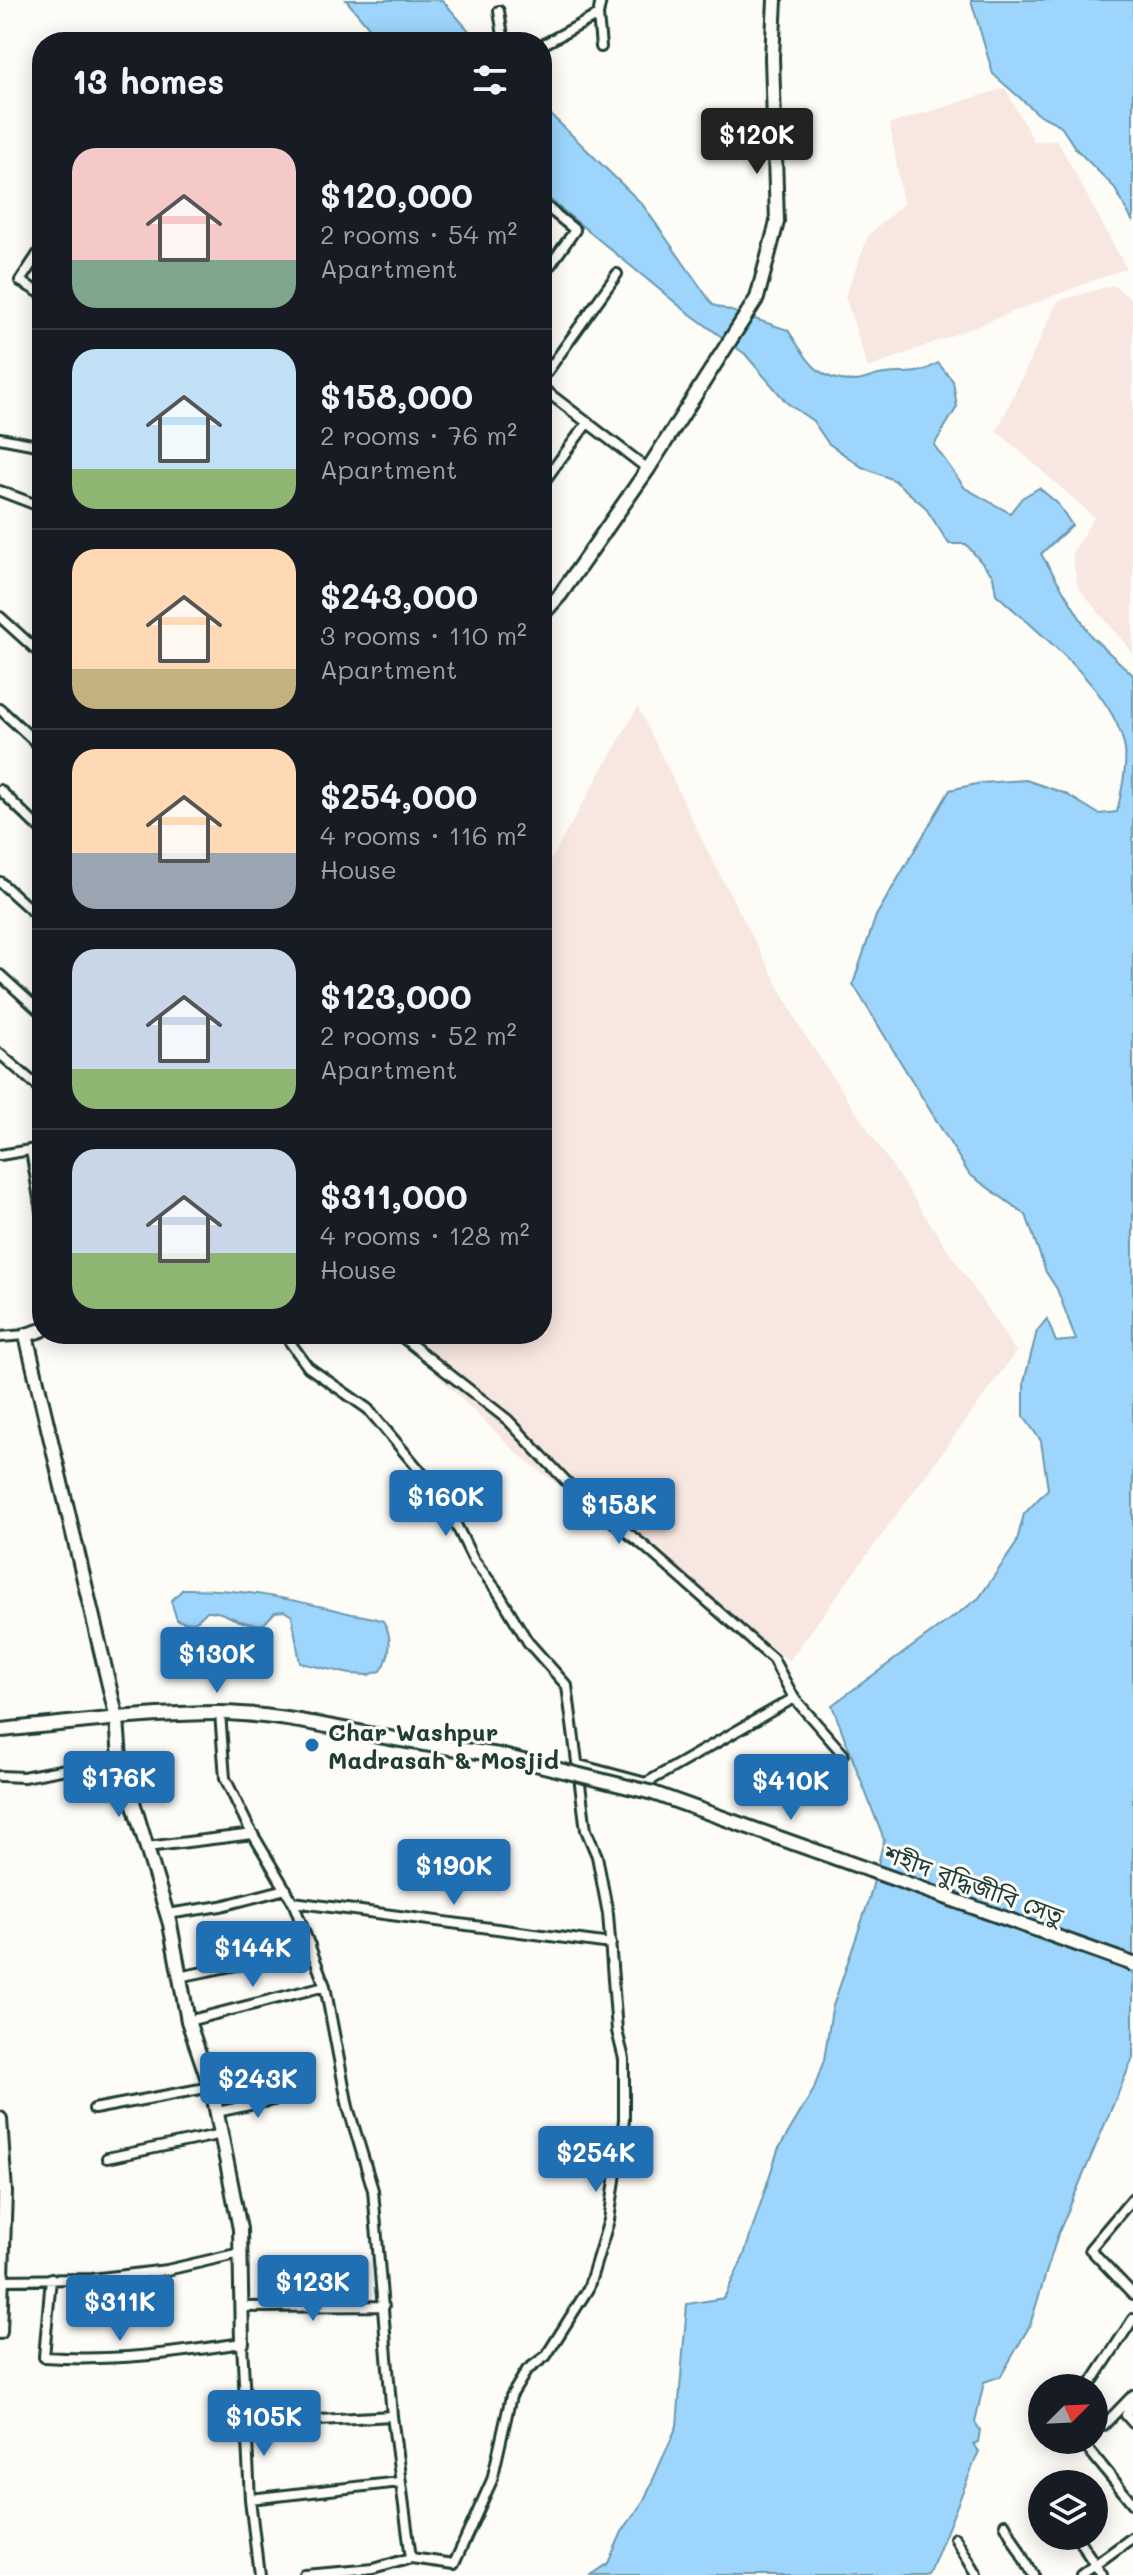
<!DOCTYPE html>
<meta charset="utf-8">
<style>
body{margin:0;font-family:Mali,"Noto Sans Bengali",sans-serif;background:#20242c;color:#f1f3f6;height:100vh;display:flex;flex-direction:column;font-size:30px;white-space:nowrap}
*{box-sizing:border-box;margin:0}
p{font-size:26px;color:#9ea1a6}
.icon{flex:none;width:44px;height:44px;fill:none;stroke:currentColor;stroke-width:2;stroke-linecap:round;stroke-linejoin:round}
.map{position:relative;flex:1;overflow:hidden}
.drawer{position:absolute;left:32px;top:32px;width:520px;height:1312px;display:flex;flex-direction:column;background:#171b24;border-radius:32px;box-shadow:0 4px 20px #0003}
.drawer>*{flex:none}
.needle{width:52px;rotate:66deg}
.fabs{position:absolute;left:1028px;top:2374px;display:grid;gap:16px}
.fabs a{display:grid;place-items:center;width:80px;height:80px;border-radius:50%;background:#171b24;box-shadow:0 4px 20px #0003;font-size:40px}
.price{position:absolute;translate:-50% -68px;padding:0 18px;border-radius:8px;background:#1f6fb2;color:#fff;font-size:26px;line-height:52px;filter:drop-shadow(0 2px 4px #0008)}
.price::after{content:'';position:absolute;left:50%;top:48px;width:24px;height:18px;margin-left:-12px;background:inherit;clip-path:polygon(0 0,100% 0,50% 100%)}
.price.current{background:#222;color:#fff}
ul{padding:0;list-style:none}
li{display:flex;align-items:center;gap:24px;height:200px;padding:0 40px}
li+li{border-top:2px solid #363941}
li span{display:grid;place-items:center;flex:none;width:224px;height:160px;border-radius:24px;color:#555}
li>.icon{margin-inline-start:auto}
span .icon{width:96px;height:96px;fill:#fffc;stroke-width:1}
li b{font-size:34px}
h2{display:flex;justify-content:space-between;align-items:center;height:96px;padding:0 40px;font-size:34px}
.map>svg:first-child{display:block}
.built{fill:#f8e6e0}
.water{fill:#9dd5fc;stroke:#6b98ac;stroke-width:2}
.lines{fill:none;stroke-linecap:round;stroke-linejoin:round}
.street-casing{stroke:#1f3d34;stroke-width:14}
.secondary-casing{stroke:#1f3d34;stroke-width:18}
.street{stroke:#fdfcf7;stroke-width:8}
.secondary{stroke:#fdfcf7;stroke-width:12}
.secondary-bridge-casing{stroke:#1f3d34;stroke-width:18;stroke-linecap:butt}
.secondary-bridge{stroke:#fdfcf7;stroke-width:12}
.poi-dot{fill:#1f6fb2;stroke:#fdfcf7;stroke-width:3}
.labels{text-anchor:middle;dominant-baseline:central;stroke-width:6;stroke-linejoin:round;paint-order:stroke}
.poi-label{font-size:24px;font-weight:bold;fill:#1f3d34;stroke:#fdfcf7;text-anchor:start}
.street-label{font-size:24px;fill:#1f3d34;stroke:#fdfcf7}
</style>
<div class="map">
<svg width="1133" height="2575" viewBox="0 0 1133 2575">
<rect width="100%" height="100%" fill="#fdfcf7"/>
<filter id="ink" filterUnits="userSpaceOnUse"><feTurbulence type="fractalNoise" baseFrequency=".0125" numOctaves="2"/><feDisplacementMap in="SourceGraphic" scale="16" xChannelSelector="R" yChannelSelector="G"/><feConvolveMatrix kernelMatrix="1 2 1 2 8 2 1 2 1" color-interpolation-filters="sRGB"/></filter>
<g filter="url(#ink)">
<!-- built -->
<path class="built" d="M 1005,88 L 1034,142 L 1057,140 L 1126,268 L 868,368 L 845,296 L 869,235 L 903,204 L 890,124 Z
M 1113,285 L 1133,300 L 1133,653 L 1078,587 L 1072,554 L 1094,517 L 997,431 L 1058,301 Z
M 638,707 L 706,848 L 802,1031 L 1016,1352 L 789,1661 L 518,1454 L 395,1334 L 542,1334 L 542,875 Z"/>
<!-- water -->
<path class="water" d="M 346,0 L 442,0 L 479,42 L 381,42 Z
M 971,0 L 1133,0 L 1133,222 L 1114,187 L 1076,149 L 1060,125 L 1038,114 L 993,74 Z
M 542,106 L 642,204 L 713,305 L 788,330 C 806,358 817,382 854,381 C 864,381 874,375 884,374 C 909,371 916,377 938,363 L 953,381 L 957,407 L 934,445 L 965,488 L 1010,513 L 1022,498 L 1039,488 L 1057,503 L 1072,525 L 1041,554 L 1091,636 L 1133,675 L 1133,2058 L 1058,2234 L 1030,2325 L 1001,2376 L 984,2382 L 975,2422 L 980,2430 L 978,2442 L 973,2444 L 979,2451 L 929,2575 L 590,2575 L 608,2563 L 622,2532 L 644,2500 L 677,2426 L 687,2304 L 724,2298 L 743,2258 L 778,2150 L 813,2091 L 824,2060 L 832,2009 L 869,1900 L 884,1840 L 832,1705 L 979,1598 L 1016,1544 L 1024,1514 L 1048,1489 L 1041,1441 L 1024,1417 L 1024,1382 L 1037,1331 L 1047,1319 L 1056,1342 L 1076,1340 L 1057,1289 L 1046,1272 L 1026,1215 L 969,1174 L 853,984 L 876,916 L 950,790 L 981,783 L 1026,780 L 1064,793 L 1099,814 L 1117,812 C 1121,794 1127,768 1125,750 C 1116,690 1038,633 996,594 L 993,576 L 966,544 L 949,544 L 925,507 L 894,480 L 862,467 L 828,443 L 813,421 L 787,403 L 745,354 L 682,308 L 542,193 Z
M 183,1589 C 241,1588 297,1600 352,1614 C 363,1616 373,1617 383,1621 C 393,1636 391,1656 381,1671 L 368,1675 L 350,1674 L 300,1663 L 292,1616 L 284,1611 L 275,1612 L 264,1624 C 235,1626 227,1610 207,1611 C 197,1622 192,1626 177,1620 L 171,1601 Z"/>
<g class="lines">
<defs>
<path id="street" d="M 499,11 L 504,42
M 542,45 L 598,15
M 601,47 L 598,15 L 601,0
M 542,203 L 575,230 L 542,277
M 42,248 L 20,281 L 42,294
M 542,379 L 617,274
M 542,388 L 648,469
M 0,438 L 42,446
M 542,484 L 588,422
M 0,491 L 42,507
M 0,617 L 42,655
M 0,709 L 42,748
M 0,790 L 42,831
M 0,882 L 42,920
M 0,975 L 42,1013
M 0,1054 L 42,1090
M 31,1150 L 42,1217
M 0,1155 L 42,1148
M 398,1334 L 508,1420 L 579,1495 L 643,1545 L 773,1659 L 794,1698 L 843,1754
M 0,1337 L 26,1335
M 220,1713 L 225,1778 L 248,1826 L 293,1902 L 325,1986 L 348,2107 L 373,2190 L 392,2416 L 411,2558 L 454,2564 L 492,2480 L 511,2396 L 527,2370 L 546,2356 L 588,2289 L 609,2220 L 624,2120 L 624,2059 L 617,2031 L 608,1914 L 597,1856 L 586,1830 L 567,1686 L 528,1642 L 498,1592 L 473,1559 L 443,1498 L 368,1409 L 308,1367 L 284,1334
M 579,1765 L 646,1783 L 794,1698
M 0,1776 L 23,1777 L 120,1759
M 147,1847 L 253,1834
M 293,1902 L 611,1944
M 167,1914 L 221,1906 L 286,1889
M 179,1977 L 261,1960 L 310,1945
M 188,2021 L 325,1986
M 94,2109 L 211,2087
M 217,2112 L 292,2096
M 107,2158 L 222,2134
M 1133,2198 L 1090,2249 L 1133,2294
M 51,2278 L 44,2357 C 112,2362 175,2353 242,2343 L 250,2499 L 259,2575
M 0,2280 L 92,2279 L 167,2270 L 240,2253
M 241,2307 L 384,2306
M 1088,2388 L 1133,2319
M 1133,2401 L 1126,2415 L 1133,2423
M 1094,2411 L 1104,2425 L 1133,2395
M 246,2424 L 392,2416
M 1081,2440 L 1133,2504
M 250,2499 L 400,2482
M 1005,2524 L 1032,2575
M 1076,2536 L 1102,2575
M 955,2538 L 977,2575
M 304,2575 L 374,2569 L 411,2558
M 1081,2575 L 1133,2537"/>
<path id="secondary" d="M 542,615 L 560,595 L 648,469 L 757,298 L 777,222 L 772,57 L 775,0
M 42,1330 L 26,1335 L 117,1719 L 120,1759 L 170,1924 L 188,2021 L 213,2094 L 229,2173 L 240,2229 L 242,2343
M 0,1730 C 73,1723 147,1713 220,1713 C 290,1714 361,1735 431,1745
M 0,2119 L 5,2192 L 0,2332"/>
</defs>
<!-- street casing -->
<use href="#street" class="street-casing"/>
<!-- secondary casing -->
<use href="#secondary" class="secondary-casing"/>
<!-- street -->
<use href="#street" class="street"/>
<!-- secondary -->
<use href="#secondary" class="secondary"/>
<defs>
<path id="secondary-bridge" d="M 431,1745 L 499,1755 L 653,1793 L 1133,1964"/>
</defs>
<!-- secondary-bridge casing -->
<use href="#secondary-bridge" class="secondary-bridge-casing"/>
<!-- secondary-bridge -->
<use href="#secondary-bridge" class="secondary-bridge"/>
</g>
</g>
<!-- markers -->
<circle class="poi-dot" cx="312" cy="1745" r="8"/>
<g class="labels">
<!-- poi labels -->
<g class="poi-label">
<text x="328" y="1731">Char Washpur<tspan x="328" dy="28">Madrasah &amp; Mosjid</tspan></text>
</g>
<!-- street labels -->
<g class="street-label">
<text transform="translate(974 1884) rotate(20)">শহীদ বুদ্ধিজীবি সেতু</text>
</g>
</g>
</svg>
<div class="fabs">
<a><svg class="needle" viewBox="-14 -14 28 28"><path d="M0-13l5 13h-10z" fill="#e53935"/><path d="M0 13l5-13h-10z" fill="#9ea1a6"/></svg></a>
<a><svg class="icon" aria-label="layers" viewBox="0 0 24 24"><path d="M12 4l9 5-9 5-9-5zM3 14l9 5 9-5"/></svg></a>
</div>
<b class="price current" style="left:757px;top:176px">$120K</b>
<b class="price" style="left:446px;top:1538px">$160K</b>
<b class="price" style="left:619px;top:1546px">$158K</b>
<b class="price" style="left:217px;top:1695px">$130K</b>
<b class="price" style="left:119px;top:1819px">$176K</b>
<b class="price" style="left:791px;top:1822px">$410K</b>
<b class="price" style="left:454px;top:1907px">$190K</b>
<b class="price" style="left:253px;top:1989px">$144K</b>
<b class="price" style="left:258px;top:2120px">$243K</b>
<b class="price" style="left:596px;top:2194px">$254K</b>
<b class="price" style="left:313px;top:2323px">$123K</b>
<b class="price" style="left:120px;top:2343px">$311K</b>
<b class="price" style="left:264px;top:2458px">$105K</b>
<section class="drawer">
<h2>13 homes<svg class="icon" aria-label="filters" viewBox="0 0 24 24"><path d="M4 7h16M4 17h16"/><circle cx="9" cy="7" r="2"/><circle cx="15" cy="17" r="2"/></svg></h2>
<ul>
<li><span style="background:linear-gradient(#f6c9c9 70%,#7fa58c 0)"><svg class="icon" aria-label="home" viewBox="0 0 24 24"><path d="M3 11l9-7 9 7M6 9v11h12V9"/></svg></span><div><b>$120,000</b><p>2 rooms · 54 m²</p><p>Apartment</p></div></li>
<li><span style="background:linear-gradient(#bfe0f5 75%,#8fb573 0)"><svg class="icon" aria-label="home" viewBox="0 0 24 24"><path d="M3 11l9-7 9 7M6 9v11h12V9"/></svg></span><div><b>$158,000</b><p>2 rooms · 76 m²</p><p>Apartment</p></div></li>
<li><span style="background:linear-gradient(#ffd9b3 75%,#c2b280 0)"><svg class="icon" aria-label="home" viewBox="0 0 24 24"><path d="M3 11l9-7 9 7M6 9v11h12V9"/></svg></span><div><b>$243,000</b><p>3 rooms · 110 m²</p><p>Apartment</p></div></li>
<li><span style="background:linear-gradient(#ffd9b3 65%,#9aa5b1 0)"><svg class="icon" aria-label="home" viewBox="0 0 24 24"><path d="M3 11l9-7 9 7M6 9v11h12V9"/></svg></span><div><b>$254,000</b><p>4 rooms · 116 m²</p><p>House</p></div></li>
<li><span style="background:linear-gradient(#c9d6e8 75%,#8fb573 0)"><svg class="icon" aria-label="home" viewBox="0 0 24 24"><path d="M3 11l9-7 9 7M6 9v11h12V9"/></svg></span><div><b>$123,000</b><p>2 rooms · 52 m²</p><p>Apartment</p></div></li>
<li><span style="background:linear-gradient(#c9d6e8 65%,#8fb573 0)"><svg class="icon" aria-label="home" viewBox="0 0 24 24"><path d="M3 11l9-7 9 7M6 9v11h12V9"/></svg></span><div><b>$311,000</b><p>4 rooms · 128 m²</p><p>House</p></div></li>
</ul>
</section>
</div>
